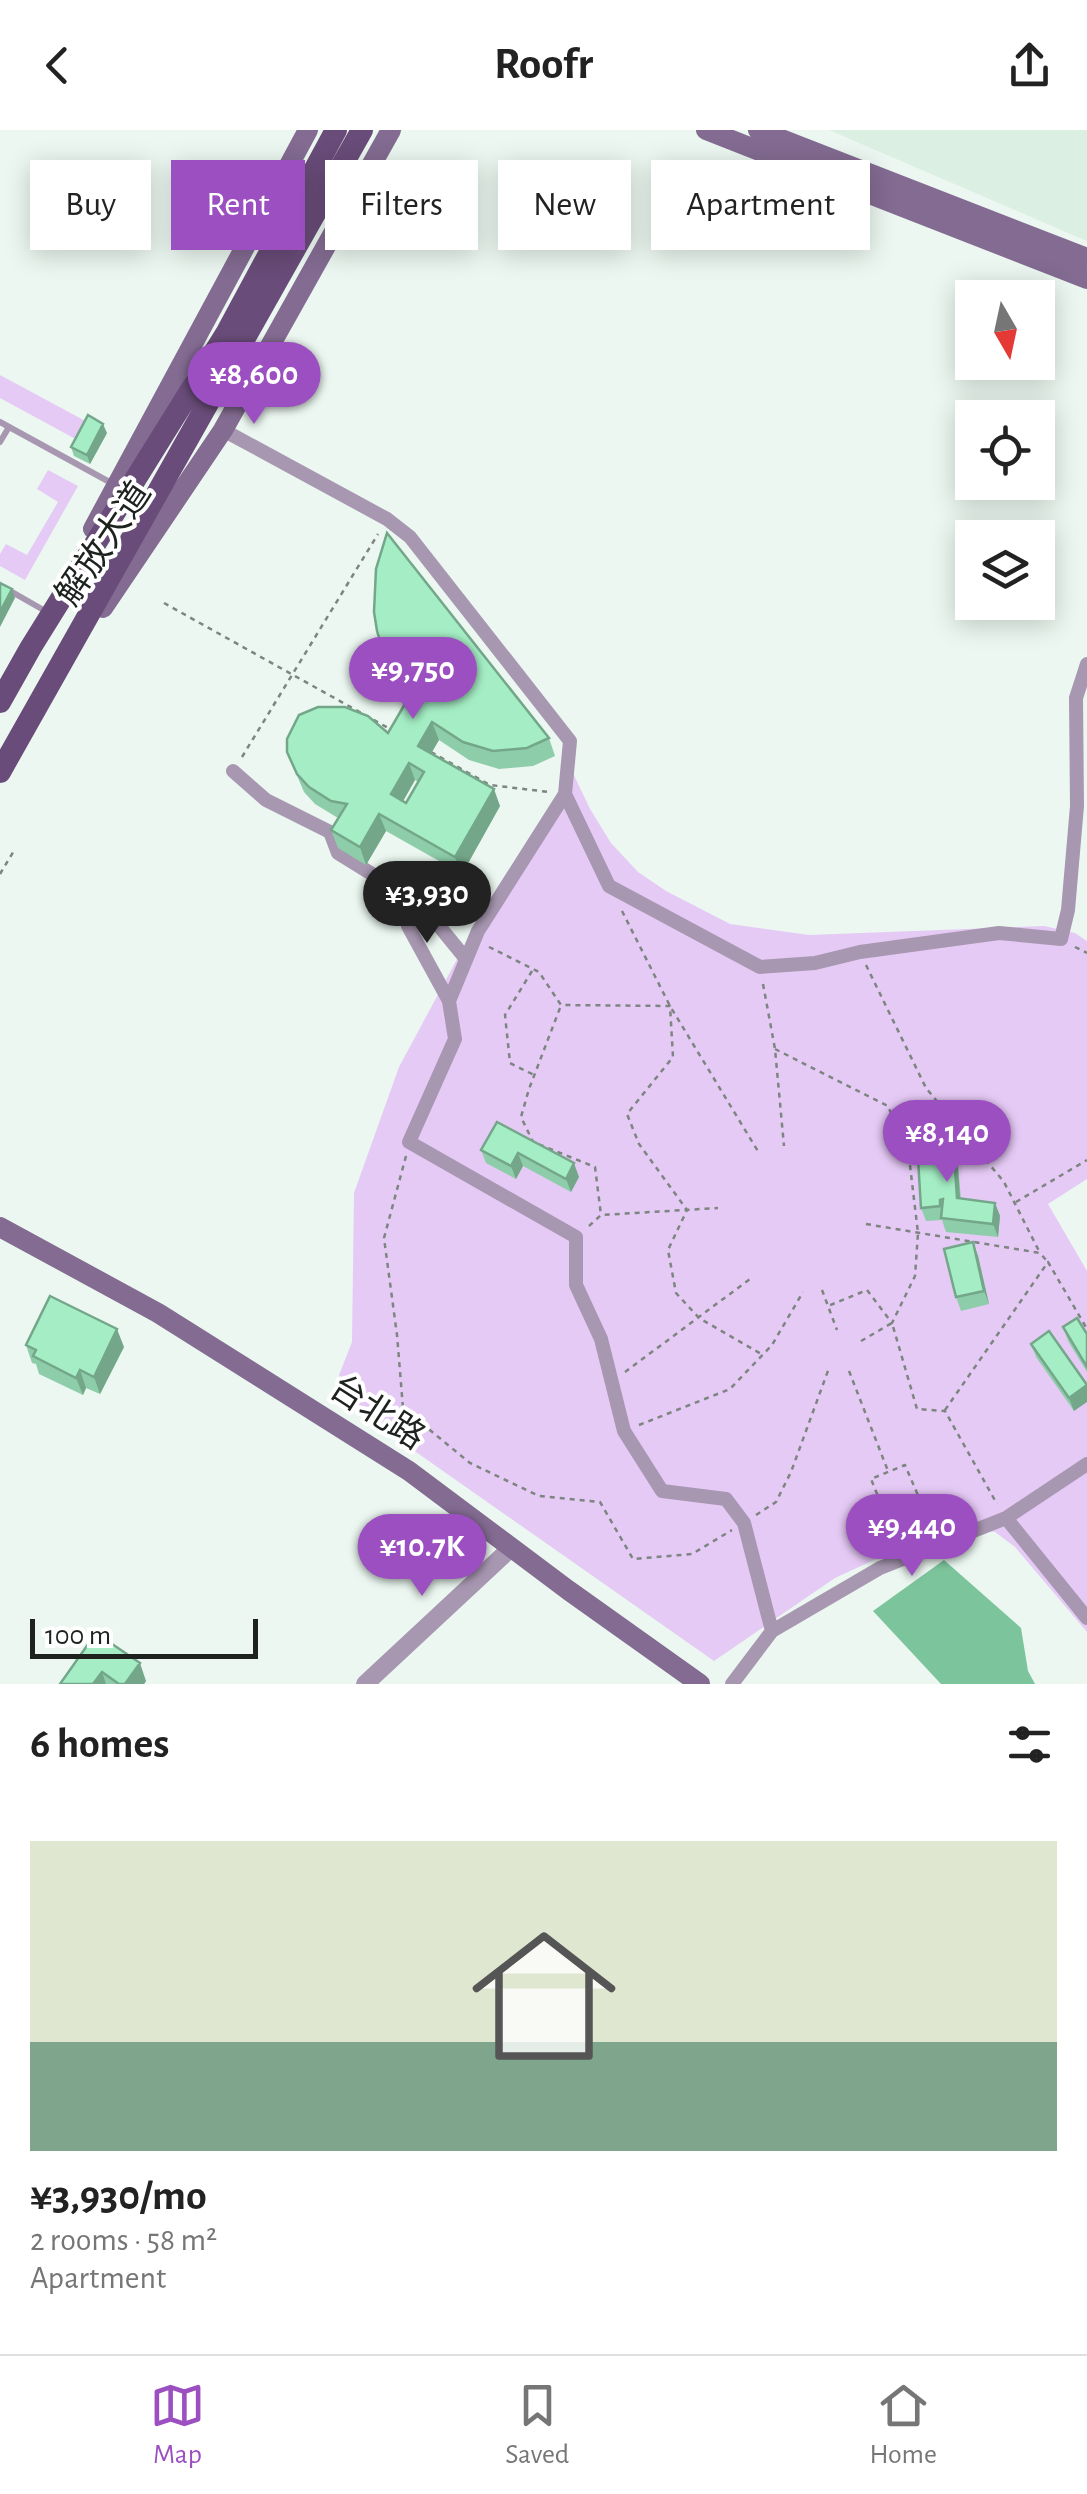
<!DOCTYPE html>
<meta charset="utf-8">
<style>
body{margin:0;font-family:"Alegreya Sans","Noto Sans SC",sans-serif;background:#f2f2f2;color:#222;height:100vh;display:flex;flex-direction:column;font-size:38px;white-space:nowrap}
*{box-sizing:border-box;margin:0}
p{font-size:32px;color:#767676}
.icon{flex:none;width:55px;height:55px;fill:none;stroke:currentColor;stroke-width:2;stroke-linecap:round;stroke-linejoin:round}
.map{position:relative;height:1554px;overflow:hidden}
.panel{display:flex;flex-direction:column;background:#fff;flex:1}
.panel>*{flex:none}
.hud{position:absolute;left:30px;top:30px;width:1028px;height:90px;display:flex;gap:20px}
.needle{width:65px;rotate:171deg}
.fabs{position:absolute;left:955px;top:150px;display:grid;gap:20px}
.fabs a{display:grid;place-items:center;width:100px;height:100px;border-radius:0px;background:#fff;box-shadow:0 5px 25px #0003;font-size:50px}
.scale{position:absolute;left:30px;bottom:25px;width:228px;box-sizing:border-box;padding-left:10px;border:5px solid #1d221f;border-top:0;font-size:28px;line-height:35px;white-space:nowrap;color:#1d221f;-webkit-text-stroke:8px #fff;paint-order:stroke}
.price{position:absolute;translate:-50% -85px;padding:0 22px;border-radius:35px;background:#9c4fc0;color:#fff;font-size:32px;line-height:65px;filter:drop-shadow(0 2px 5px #0008)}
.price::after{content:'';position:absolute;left:50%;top:60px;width:30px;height:22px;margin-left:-15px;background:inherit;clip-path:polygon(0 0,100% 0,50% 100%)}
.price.on{background:#222;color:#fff}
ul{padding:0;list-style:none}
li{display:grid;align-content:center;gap:20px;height:530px;padding:0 30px}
li span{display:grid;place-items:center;height:310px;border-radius:0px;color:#555}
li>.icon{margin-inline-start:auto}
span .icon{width:180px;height:180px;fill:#fffc;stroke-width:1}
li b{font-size:42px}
h2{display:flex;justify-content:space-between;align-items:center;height:120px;padding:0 30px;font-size:42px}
.pill{padding:0 35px;border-radius:0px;background:#fff;box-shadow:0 5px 25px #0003;font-size:35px;line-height:90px}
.pill.on{background:#9c4fc0;color:#fff}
header{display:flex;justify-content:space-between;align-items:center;height:130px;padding:0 30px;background:#fff;font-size:45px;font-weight:700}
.menu{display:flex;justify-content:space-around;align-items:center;height:140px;border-top:2px solid #e0e0e0;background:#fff;font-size:28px;color:#767676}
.menu a{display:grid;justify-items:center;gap:5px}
.menu .on{color:#9c4fc0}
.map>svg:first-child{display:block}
.built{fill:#dbefe3}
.green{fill:#e6caf6}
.water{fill:#7cc49c}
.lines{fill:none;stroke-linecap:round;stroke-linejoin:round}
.path{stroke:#7d8580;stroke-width:2.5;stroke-dasharray:5 5;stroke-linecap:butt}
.service{stroke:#a897b1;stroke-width:6}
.minor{stroke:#a897b1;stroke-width:14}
.tertiary{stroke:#a897b1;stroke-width:18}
.secondary{stroke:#836b91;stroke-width:20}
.primary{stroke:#694c79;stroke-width:22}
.wall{fill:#8ecda9;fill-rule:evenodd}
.shaded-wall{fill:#74a78a}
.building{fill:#a5eec5;stroke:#74a78a;stroke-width:2.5;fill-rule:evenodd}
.labels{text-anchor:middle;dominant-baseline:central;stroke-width:8;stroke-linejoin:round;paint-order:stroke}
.street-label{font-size:35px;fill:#1d221f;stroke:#fff}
</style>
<header><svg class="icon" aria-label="back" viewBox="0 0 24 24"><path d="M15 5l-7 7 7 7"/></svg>Roofr<svg class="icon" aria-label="share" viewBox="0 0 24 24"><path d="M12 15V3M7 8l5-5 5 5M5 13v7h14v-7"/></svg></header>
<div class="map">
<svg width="1087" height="1554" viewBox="0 0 1087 1554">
<rect width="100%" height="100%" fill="#ebf7f0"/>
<!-- built -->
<path class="built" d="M 829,0 L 1087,0 L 1087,111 Z"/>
<!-- green -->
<path class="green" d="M 0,245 L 91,294 L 81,312 L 0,268 Z
M 48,340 L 78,356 L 25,450 L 0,436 L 0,424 L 6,414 L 27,425 L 58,372 L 37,359 Z
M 572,641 L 590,679 L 611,713 L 638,742 L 666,761 L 730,794 L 809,805 L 1044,796 L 1075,803 L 1087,811 L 1087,1049 L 1048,1074 L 1087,1141 L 1087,1502 L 1015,1417 L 995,1402 L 972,1399 L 904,1416 L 835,1448 L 714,1531 L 332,1263 L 352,1212 L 354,1063 L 399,937 L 470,805 Z"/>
<!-- water -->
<path class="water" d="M 944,1430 L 1021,1498 L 1028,1541 L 1035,1554 L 941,1554 L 873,1481 Z"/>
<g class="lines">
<!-- path -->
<path class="path" d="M 164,473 L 390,599
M 431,622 L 490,655 L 549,662
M 242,627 L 378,404
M 388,735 L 472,783
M 0,744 L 15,719
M 622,781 L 670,876 L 759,1023
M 489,817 L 539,842 L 561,875 L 670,876 L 673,927 L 627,984 L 639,1014 L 687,1080 L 668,1120 L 676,1163 L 699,1188 L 763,1225
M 1075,817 L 1087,823
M 866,835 L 926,958 L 1004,1052 L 1040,1123
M 532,841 L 505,885 L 510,933 L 534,945
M 763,854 L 775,919 L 784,1016
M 560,878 L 529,959 L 521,987 L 533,1012 L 595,1037 L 601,1085
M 775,919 L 888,976 L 909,1027 L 918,1103 L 915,1146 L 892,1193 L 867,1160 L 828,1176
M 406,1026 L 384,1108 L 397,1205 L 403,1278 L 470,1333 L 539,1366 L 600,1372 L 633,1429 L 692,1424 L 732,1400
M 1016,1072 L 1087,1030
M 866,1094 L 1040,1123 L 1047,1131
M 589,1096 L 601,1085 L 718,1078
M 822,1160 L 837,1200
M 861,1211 L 892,1193 L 917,1279 L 945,1281 L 997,1374
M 849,1241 L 888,1341
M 625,1242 L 750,1149
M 945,1280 L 1048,1132 L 1087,1199
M 639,1295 L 730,1259 L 772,1215 L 803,1162
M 908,1384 L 888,1391 L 871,1349 L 905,1335 L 923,1377 L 908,1384 L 917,1406
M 756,1385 L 776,1372 L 791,1342 L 829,1238"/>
<!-- service -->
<path class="service" d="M 0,292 L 115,355
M 0,312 L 9,297
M 0,455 L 47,482"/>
<!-- minor -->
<path class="minor" d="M 223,300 L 387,389 L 410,407 L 570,611 L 565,664 L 609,756 L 760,837 L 815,833 L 860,822 L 999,803 L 1061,809 L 1068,780 L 1077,676 L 1076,568 L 1087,534
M 233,641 L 266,670 L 330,702 L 338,723 L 422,775 L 408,796 L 449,871 L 455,909 L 409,1012 L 576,1107 L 576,1155 L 601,1209 L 624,1301 L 662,1361 L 726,1369 L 744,1393 L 772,1501
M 422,775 L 466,829
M 449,871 L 478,801 L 565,664
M 1006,1388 L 1087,1334
M 732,1554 L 772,1501 L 880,1438 L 1006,1388 L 1087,1488"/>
<!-- tertiary -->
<path class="tertiary" d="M 365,1554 L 511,1418"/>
<!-- secondary -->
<path class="secondary" d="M 706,0 L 1087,149
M 758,0 L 1087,128
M 93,399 L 308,0
M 103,478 L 223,300 L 391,0
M 0,1097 L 158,1183 L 409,1341 L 568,1460 L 700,1554"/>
<!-- primary -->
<path class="primary" d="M 0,572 L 31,517 L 227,202 L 336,0
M 0,642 L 362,0"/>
</g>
<!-- wall -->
<path class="wall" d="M 107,303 L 90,334 L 74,326 L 71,317 Z
M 377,501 L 549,608 L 555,626 L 533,636 L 499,639 L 469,630 L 439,610 L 431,623 L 500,676 L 462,744 L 386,701 L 366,735 L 338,718 L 331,700 L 338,688 L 315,674 L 304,662 L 287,622 L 388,603 L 407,571 L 393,547 ZM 415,650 L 418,652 L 406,673 L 403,671 Z
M 497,992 L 579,1047 L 571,1062 L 523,1036 L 516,1049 L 486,1033 L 481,1020 Z
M 957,1023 L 961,1069 L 995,1073 L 1000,1086 L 998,1107 L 946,1102 L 942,1090 L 926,1091 L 921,1078 Z
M 973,1112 L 978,1126 L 989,1174 L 961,1181 L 956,1167 Z
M 1063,1197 L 1087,1204 L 1087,1242 L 1068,1211 Z
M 1031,1214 L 1087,1255 L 1074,1281 L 1036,1227 Z
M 26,1215 L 124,1217 L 100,1264 L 86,1258 L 83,1265 L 39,1244 L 36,1234 L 32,1233 Z
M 96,1503 L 146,1551 L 144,1554 L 60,1554 Z"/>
<!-- shaded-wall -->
<path class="shaded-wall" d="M 103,294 L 107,303 L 90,334 L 87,325 Z
M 12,459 L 15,468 L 0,497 L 0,482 Z
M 432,592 L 439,610 L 425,634 L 418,616 Z
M 409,633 L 415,650 L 397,682 L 391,664 Z
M 494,659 L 500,676 L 462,744 L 455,727 Z
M 379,684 L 386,701 L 366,735 L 360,717 Z
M 953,1010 L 957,1023 L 961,1082 L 957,1068 Z
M 518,1023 L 523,1036 L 516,1049 L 511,1036 Z
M 574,1033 L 579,1047 L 571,1062 L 566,1049 Z
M 995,1073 L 1000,1086 L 998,1107 L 993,1094 Z
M 973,1112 L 978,1126 L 989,1174 L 984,1161 Z
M 117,1199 L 124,1217 L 100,1264 L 94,1247 Z
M 80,1240 L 86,1258 L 83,1265 L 76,1248 Z
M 1087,1255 L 1087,1272 L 1074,1281 L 1069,1268 Z
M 140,1533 L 146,1551 L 144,1554 L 125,1554 Z
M 102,1542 L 106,1554 L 93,1554 Z"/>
<!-- building -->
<path class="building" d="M 88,285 L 103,294 L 87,325 L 71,317 Z
M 387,403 L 549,608 L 527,618 L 493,621 L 463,612 L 432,592 L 418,616 L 494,659 L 455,727 L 379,684 L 360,717 L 331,700 L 347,674 L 331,671 L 309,657 L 297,644 L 287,622 L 287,609 L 299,585 L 318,577 L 345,577 L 368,586 L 388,603 L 409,567 L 386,530 L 377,501 L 374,482 L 376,439 ZM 409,633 L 424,642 L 406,673 L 391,664 Z
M 0,453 L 12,459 L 0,482 Z
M 497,992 L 574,1033 L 566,1049 L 518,1023 L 511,1036 L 481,1020 Z
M 953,1010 L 957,1068 L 995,1073 L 993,1094 L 941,1088 L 943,1069 L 940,1070 L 940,1076 L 921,1078 L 917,1012 Z
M 973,1112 L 984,1161 L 956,1167 L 944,1119 Z
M 50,1166 L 117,1199 L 94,1247 L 80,1240 L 76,1248 L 33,1226 L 36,1220 L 26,1215 Z
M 1077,1188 L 1087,1204 L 1087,1237 L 1063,1197 Z
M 1049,1201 L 1087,1255 L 1069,1268 L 1031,1214 Z
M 96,1503 L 140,1533 L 125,1554 L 119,1554 L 102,1542 L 93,1554 L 60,1554 Z"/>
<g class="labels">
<!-- street labels -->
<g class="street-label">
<text transform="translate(104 414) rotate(-56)">解放大道</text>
<text transform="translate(377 1283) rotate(33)">台北路</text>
</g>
</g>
</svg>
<div class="fabs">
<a><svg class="needle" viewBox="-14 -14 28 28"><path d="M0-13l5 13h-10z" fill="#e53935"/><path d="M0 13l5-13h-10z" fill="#767676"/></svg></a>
<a><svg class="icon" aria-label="locate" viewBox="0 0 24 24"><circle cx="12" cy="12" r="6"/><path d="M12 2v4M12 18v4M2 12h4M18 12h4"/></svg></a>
<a><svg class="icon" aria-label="layers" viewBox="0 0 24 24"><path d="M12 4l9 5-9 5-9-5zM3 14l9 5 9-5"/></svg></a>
</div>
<div class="scale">100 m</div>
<b class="price" style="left:254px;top:297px">¥8,600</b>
<b class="price" style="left:413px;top:592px">¥9,750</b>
<b class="price on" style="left:427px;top:816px">¥3,930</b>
<b class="price" style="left:947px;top:1055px">¥8,140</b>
<b class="price" style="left:912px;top:1449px">¥9,440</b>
<b class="price" style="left:422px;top:1469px">¥10.7K</b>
<div class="hud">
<a class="pill">Buy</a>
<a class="pill on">Rent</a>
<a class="pill">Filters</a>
<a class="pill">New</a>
<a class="pill">Apartment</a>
</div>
</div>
<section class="panel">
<h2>6 homes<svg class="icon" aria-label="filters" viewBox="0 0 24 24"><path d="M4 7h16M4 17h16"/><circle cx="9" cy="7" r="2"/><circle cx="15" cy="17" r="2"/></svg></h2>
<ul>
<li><span style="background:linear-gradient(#dfe7d0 65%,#7fa58c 0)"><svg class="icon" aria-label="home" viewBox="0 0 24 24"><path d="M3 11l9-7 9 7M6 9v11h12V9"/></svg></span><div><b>¥3,930/mo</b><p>2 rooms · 58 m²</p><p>Apartment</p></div></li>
</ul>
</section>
<nav class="menu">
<a class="on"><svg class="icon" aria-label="map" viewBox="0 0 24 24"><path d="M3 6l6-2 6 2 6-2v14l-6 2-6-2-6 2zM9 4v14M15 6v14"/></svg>Map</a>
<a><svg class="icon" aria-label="saved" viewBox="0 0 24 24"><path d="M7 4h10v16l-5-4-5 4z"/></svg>Saved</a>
<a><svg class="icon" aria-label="home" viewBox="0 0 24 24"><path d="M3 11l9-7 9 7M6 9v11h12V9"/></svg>Home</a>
</nav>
